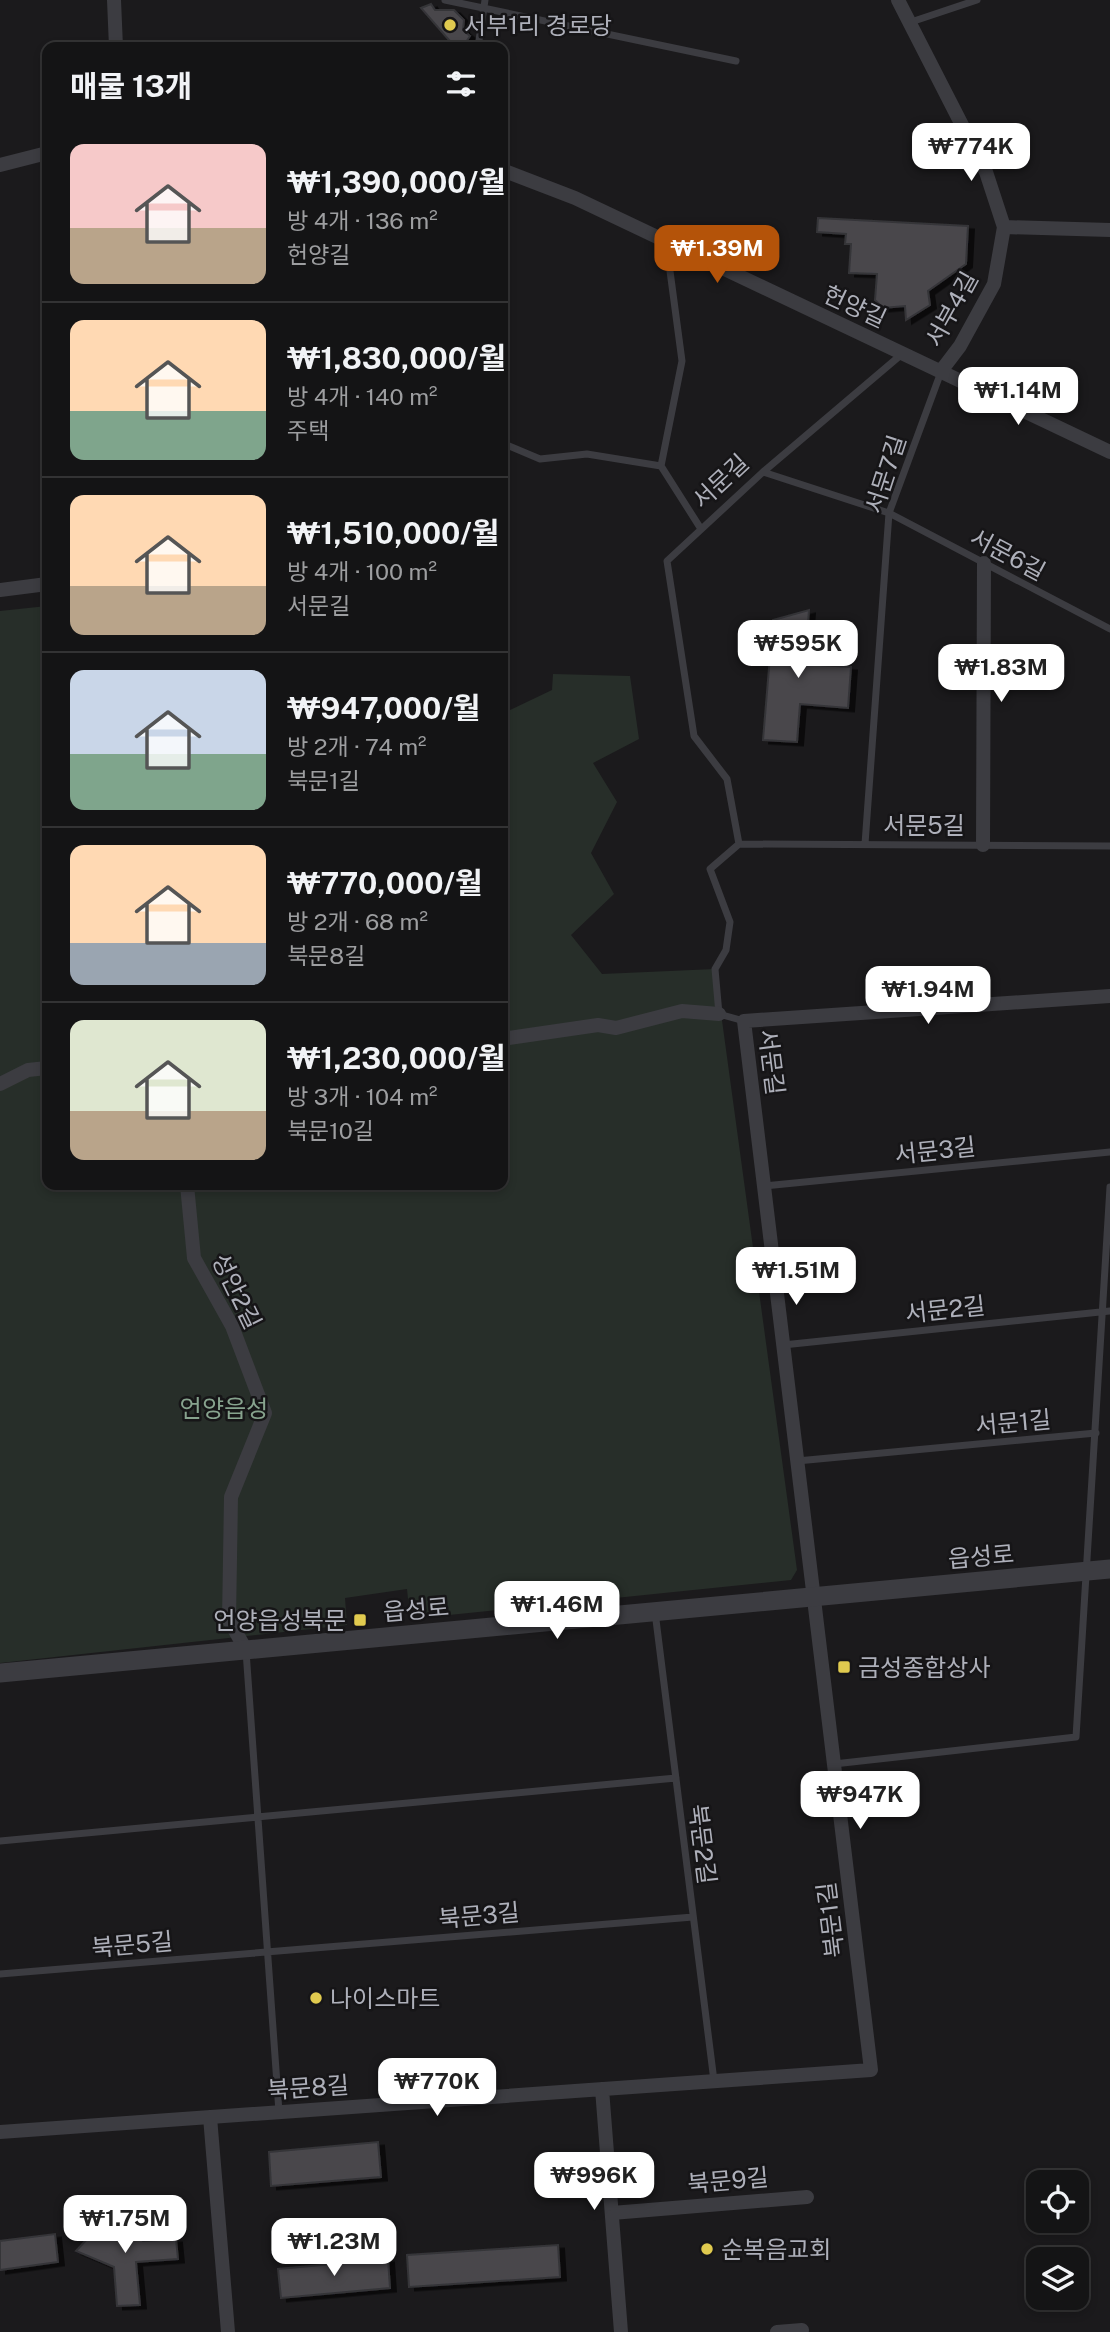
<!DOCTYPE html>
<html lang="ko">
<meta charset="utf-8">
<style>
body{margin:0;font-family:"Public Sans","Noto Sans KR",sans-serif;background:#212122;color:#f1f3f6;height:100vh;display:flex;flex-direction:column;font-size:26px;white-space:nowrap}
*{box-sizing:border-box;margin:0}
p{font-size:23px;color:#9d9ea0}
.icon{flex:none;width:38px;height:38px;fill:none;stroke:currentColor;stroke-width:2;stroke-linecap:round;stroke-linejoin:round}
.map{position:relative;flex:1;overflow:hidden}
.drawer{position:absolute;left:42px;top:42px;width:466px;height:1148px;display:flex;flex-direction:column;background:#141415;border-radius:14px;box-shadow:0 4px 10px #0003,0 0 0 2px #333334}
.drawer>*{flex:none}
.tools{position:absolute;left:1026px;top:2170px;display:grid;gap:14px}
.tools a{display:grid;place-items:center;width:63px;height:63px;border-radius:14px;background:#141415;box-shadow:0 4px 10px #0003,0 0 0 2px #333334;font-size:35px}
.price{position:absolute;translate:-50% -60px;padding:0 16px;border-radius:14px;background:#fff;color:#222;font-size:23px;line-height:46px;filter:drop-shadow(0 2px 4px #0008)}
.price::after{content:'';position:absolute;left:50%;top:42px;width:21px;height:16px;margin-left:-10px;background:inherit;clip-path:polygon(0 0,100% 0,50% 100%)}
.price.current{background:#b45309;color:#fff}
ul{padding:0;list-style:none}
li{display:flex;align-items:center;gap:21px;height:175px;padding:0 28px}
li+li{border-top:2px solid #333334}
li span{display:grid;place-items:center;flex:none;width:196px;height:140px;border-radius:14px;color:#555}
li>.icon{margin-inline-start:auto}
span .icon{width:84px;height:84px;fill:#fffc;stroke-width:1}
li b{font-size:30px}
h2{display:flex;justify-content:space-between;align-items:center;height:84px;padding:0 28px;font-size:30px}
.map>svg:first-child{display:block}
.green{fill:#272e29}
.building{fill:#48474c;stroke:#353438;stroke-width:2;filter:url(#shadow)}
.lines{fill:none;stroke-linecap:round;stroke-linejoin:round}
.service{stroke:#3c3c41;stroke-width:7}
.minor{stroke:#3c3c41;stroke-width:14}
.tertiary{stroke:#3c3c41;stroke-width:19}
.poi-dot{fill:#e0ca4f;stroke:#161517;stroke-width:2.5}
.labels{text-anchor:middle;dominant-baseline:central;stroke-width:5;stroke-linejoin:round;paint-order:stroke}
.poi-label{font-size:24px;fill:#aeb0ba;stroke:#161517;text-anchor:start}
.street-label{font-size:24px;fill:#aeb0ba;stroke:#161517}
.park-label{font-size:24px;fill:#87a38e;stroke:#161517}
</style>
<div class="map">
<svg width="1110" height="2332" viewBox="0 0 1110 2332">
<defs>
<filter id="shadow"><feDropShadow dx="6" dy="3.5" stdDeviation="0" flood-color="#0009"/></filter>
</defs>
<rect width="100%" height="100%" fill="#1b1a1c"/>
<!-- green -->
<path class="green" d="M 47,606 L 47,1185 L 502,1185 L 502,714 L 552,690 L 553,674 L 630,676 L 639,739 L 593,763 L 617,802 L 591,853 L 614,894 L 571,935 L 602,974 L 715,969 L 797,1570 L 791,1580 L 410,1619 L 407,1589 L 345,1598 L 347,1625 L 0,1663 L 0,611 Z"/>
<!-- building -->
<path class="building" d="M 431,4 L 435,10 L 454,10 L 464,20 L 463,30 L 470,36 L 466,42 L 471,47 L 455,47 L 421,8 Z
M 818,218 L 968,226 L 966,264 L 928,291 L 930,305 L 906,320 L 905,306 L 883,308 L 875,300 L 877,274 L 849,273 L 851,244 L 845,244 L 846,234 L 817,232 Z
M 809,610 L 805,664 L 851,667 L 848,708 L 800,704 L 797,742 L 763,740 L 773,620 Z
M 378,2142 L 381,2177 L 271,2186 L 269,2152 Z
M 112,2212 L 143,2241 L 176,2239 L 178,2259 L 136,2262 L 140,2305 L 117,2306 L 114,2267 L 76,2251 Z
M 55,2234 L 58,2262 L 0,2270 L 0,2241 Z
M 558,2245 L 560,2277 L 409,2287 L 407,2255 Z
M 388,2259 L 390,2288 L 281,2298 L 278,2269 Z"/>
<g class="lines">
<!-- service -->
<path class="service" d="M 445,0 L 736,61
M 911,22 L 977,0
M 478,47 L 485,0
M 666,241 L 682,361 L 661,466 L 701,529
M 502,443 L 540,459 L 587,454 L 661,466
M 763,472 L 889,513 L 1110,629
M 739,844 L 1110,846
M 865,844 L 889,513 L 941,372
M 744,1021 L 719,1014 L 715,969 L 726,950 L 730,922 L 710,869 L 739,844 L 727,779 L 694,736 L 667,561 L 763,472 L 902,354
M 764,1186 L 1110,1152
M 783,1345 L 1110,1311
M 797,1461 L 1096,1433
M 655,1612 L 714,2081
M 246,1651 L 279,2112
M 834,1764 L 1076,1737 L 1110,1187
M 0,1841 L 676,1778
M 0,1974 L 693,1917"/>
<!-- minor -->
<path class="minor" d="M 114,0 L 116,47
M 898,0 L 986,172 L 1004,227 L 994,284 L 960,346 L 941,371
M 0,165 L 47,153
M 502,170 L 575,198 L 1110,452
M 1004,227 L 1110,230
M 0,590 L 47,584
M 983,845 L 984,563
M 502,1039 L 598,1025 L 616,1028 L 682,1011 L 719,1014
M 0,1084 L 28,1070 L 47,1068
M 187,1185 L 194,1258 L 232,1326 L 265,1413 L 231,1497 L 229,1620 L 246,1650
M 602,2089 L 621,2332
M 210,2117 L 228,2332
M 0,2132 L 871,2070 L 744,1021 L 1110,996
M 612,2213 L 807,2197
M 777,2332 L 802,2330"/>
<!-- tertiary -->
<path class="tertiary" d="M 0,1673 L 1110,1569"/>
</g>
<!-- markers -->
<g class="poi-dot">
<circle cx="450" cy="25" r="7"/>
<rect x="353" y="1613" width="14" height="14" rx="3.5"/>
<rect x="837" y="1660" width="14" height="14" rx="3.5"/>
<circle cx="316" cy="1998" r="7"/>
<circle cx="707" cy="2249" r="7"/>
</g>
<g class="labels">
<!-- poi labels -->
<g class="poi-label">
<text x="464" y="25">서부1리 경로당</text>
<text x="346" y="1620" text-anchor="end">언양읍성북문</text>
<text x="858" y="1667">금성종합상사</text>
<text x="330" y="1998">나이스마트</text>
<text x="721" y="2249">순복음교회</text>
</g>
<!-- street labels -->
<g class="street-label">
<text transform="translate(855 306) rotate(25)">헌양길</text>
<text transform="translate(951 309) rotate(-61)">서부4길</text>
<text transform="translate(885 474) rotate(-72)">서문7길</text>
<text transform="translate(720 481) rotate(-43)">서문길</text>
<text transform="translate(1008 554) rotate(28)">서문6길</text>
<text x="924" y="825">서문5길</text>
<text transform="translate(772 1062) rotate(83)">서문길</text>
<text transform="translate(935 1150) rotate(-6)">서문3길</text>
<text transform="translate(237 1291) rotate(64)">성안2길</text>
<text transform="translate(945 1309) rotate(-6)">서문2길</text>
<text transform="translate(1013 1422) rotate(-5)">서문1길</text>
<text transform="translate(981 1556) rotate(-5)">읍성로</text>
<text transform="translate(416 1609) rotate(-5)">읍성로</text>
<text transform="translate(703 1844) rotate(83)">북문2길</text>
<text transform="translate(479 1915) rotate(-5)">북문3길</text>
<text transform="translate(830 1920) rotate(-97)">북문1길</text>
<text transform="translate(132 1944) rotate(-5)">북문5길</text>
<text transform="translate(308 2087) rotate(-4)">북문8길</text>
<text transform="translate(728 2180) rotate(-5)">북문9길</text>
</g>
<!-- park labels -->
<g class="park-label">
<text x="224" y="1408">언양읍성</text>
</g>
</g>
</svg>
<div class="tools">
<a><svg class="icon" aria-label="locate" viewBox="0 0 24 24"><circle cx="12" cy="12" r="6"/><path d="M12 2v4M12 18v4M2 12h4M18 12h4"/></svg></a>
<a><svg class="icon" aria-label="layers" viewBox="0 0 24 24"><path d="M12 4l9 5-9 5-9-5zM3 14l9 5 9-5"/></svg></a>
</div>
<b class="price" style="left:971px;top:183px">₩774K</b>
<b class="price current" style="left:717px;top:285px">₩1.39M</b>
<b class="price" style="left:1018px;top:427px">₩1.14M</b>
<b class="price" style="left:798px;top:680px">₩595K</b>
<b class="price" style="left:1001px;top:704px">₩1.83M</b>
<b class="price" style="left:928px;top:1026px">₩1.94M</b>
<b class="price" style="left:796px;top:1307px">₩1.51M</b>
<b class="price" style="left:557px;top:1641px">₩1.46M</b>
<b class="price" style="left:860px;top:1831px">₩947K</b>
<b class="price" style="left:437px;top:2118px">₩770K</b>
<b class="price" style="left:594px;top:2212px">₩996K</b>
<b class="price" style="left:125px;top:2255px">₩1.75M</b>
<b class="price" style="left:334px;top:2278px">₩1.23M</b>
<section class="drawer">
<h2>매물 13개<svg class="icon" aria-label="filters" viewBox="0 0 24 24"><path d="M4 7h16M4 17h16"/><circle cx="9" cy="7" r="2"/><circle cx="15" cy="17" r="2"/></svg></h2>
<ul>
<li><span style="background:linear-gradient(#f6c9c9 60%,#b9a48a 0)"><svg class="icon" aria-label="home" viewBox="0 0 24 24"><path d="M3 11l9-7 9 7M6 9v11h12V9"/></svg></span><div><b>₩1,390,000/월</b><p>방 4개 · 136 m²</p><p>헌양길</p></div></li>
<li><span style="background:linear-gradient(#ffd9b3 65%,#7fa58c 0)"><svg class="icon" aria-label="home" viewBox="0 0 24 24"><path d="M3 11l9-7 9 7M6 9v11h12V9"/></svg></span><div><b>₩1,830,000/월</b><p>방 4개 · 140 m²</p><p>주택</p></div></li>
<li><span style="background:linear-gradient(#ffd9b3 65%,#b9a48a 0)"><svg class="icon" aria-label="home" viewBox="0 0 24 24"><path d="M3 11l9-7 9 7M6 9v11h12V9"/></svg></span><div><b>₩1,510,000/월</b><p>방 4개 · 100 m²</p><p>서문길</p></div></li>
<li><span style="background:linear-gradient(#c9d6e8 60%,#7fa58c 0)"><svg class="icon" aria-label="home" viewBox="0 0 24 24"><path d="M3 11l9-7 9 7M6 9v11h12V9"/></svg></span><div><b>₩947,000/월</b><p>방 2개 · 74 m²</p><p>북문1길</p></div></li>
<li><span style="background:linear-gradient(#ffd9b3 70%,#9aa5b1 0)"><svg class="icon" aria-label="home" viewBox="0 0 24 24"><path d="M3 11l9-7 9 7M6 9v11h12V9"/></svg></span><div><b>₩770,000/월</b><p>방 2개 · 68 m²</p><p>북문8길</p></div></li>
<li><span style="background:linear-gradient(#dfe7d0 65%,#b9a48a 0)"><svg class="icon" aria-label="home" viewBox="0 0 24 24"><path d="M3 11l9-7 9 7M6 9v11h12V9"/></svg></span><div><b>₩1,230,000/월</b><p>방 3개 · 104 m²</p><p>북문10길</p></div></li>
</ul>
</section>
</div>
